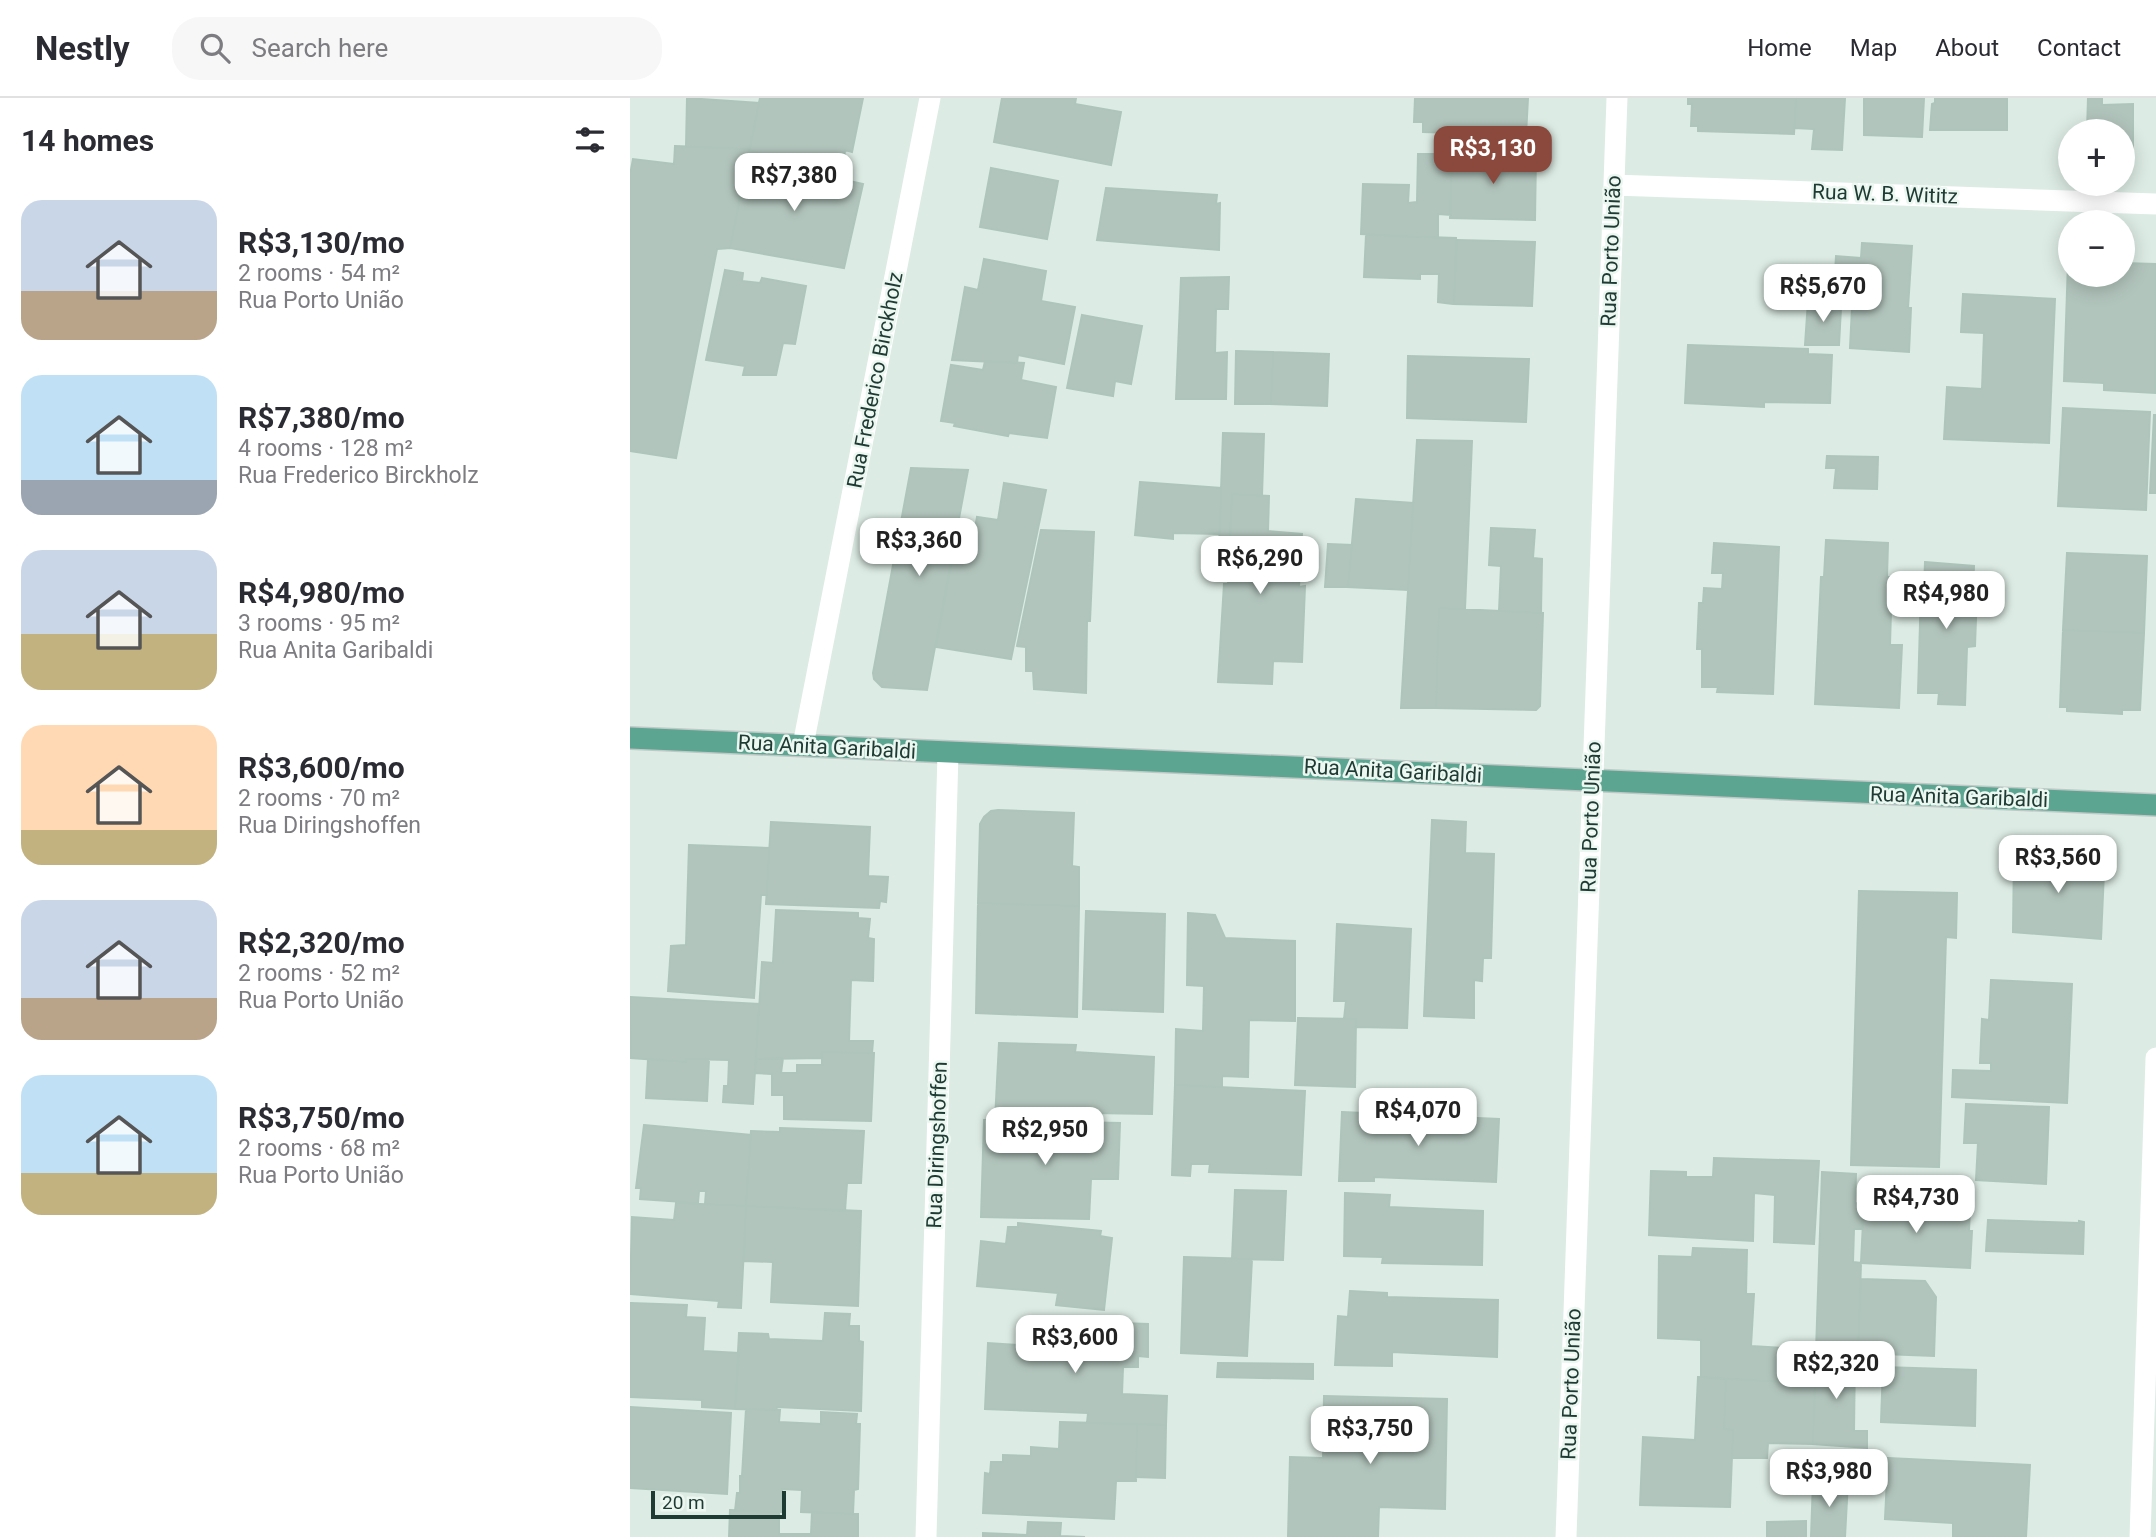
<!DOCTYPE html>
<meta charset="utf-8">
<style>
body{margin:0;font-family:Roboto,sans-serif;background:#f7f7f7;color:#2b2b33;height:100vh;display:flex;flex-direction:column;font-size:26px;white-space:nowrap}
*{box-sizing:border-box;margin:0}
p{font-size:23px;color:#7c7c81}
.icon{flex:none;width:38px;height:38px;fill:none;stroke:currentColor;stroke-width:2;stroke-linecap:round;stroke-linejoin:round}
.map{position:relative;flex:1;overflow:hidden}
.panel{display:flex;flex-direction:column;background:#fff;width:630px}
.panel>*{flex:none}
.tools{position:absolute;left:1428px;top:21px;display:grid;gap:14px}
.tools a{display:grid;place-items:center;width:77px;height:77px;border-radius:50%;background:#fff;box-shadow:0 4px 18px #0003;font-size:35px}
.scale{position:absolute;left:21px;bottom:18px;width:135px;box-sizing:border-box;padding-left:7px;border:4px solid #1d3b32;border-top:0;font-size:19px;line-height:24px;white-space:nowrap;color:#1d3b32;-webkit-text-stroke:5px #edf7f2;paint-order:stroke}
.price{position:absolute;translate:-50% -60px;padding:0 16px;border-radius:14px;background:#fff;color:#222;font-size:23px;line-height:46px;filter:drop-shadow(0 2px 4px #0008)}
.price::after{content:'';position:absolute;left:50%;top:42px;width:21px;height:16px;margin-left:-10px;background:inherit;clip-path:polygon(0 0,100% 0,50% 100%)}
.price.current{background:#8a493c;color:#fff}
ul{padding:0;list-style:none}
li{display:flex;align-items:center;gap:21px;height:175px;padding:0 21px}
li span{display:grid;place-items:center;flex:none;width:196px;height:140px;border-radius:21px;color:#555}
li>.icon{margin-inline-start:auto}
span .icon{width:84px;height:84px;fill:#fffc;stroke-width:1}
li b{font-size:30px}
h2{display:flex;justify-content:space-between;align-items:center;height:84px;padding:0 21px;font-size:30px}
header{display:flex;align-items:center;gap:42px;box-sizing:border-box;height:98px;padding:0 35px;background:#fff;border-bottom:2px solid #e1e1e2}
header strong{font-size:33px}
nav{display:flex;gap:38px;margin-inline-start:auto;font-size:24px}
.search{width:490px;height:63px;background:#f7f7f7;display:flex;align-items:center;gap:18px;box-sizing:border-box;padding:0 24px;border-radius:28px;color:#7c7c81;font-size:26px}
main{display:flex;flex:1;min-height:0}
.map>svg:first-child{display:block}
.building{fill:#b2c5bd;stroke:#aec5bb;stroke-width:2}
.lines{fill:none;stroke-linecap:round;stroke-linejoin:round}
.primary-casing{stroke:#c0c8c6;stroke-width:24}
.street{stroke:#fff;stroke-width:21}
.primary{stroke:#5ca590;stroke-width:21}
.labels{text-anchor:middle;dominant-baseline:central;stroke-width:5;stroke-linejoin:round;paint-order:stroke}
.street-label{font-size:21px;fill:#1d3b32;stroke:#edf7f2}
</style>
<header>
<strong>Nestly</strong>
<div class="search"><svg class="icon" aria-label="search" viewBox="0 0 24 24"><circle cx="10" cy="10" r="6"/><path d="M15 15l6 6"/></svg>Search here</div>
<nav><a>Home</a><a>Map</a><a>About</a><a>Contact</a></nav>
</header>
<main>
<section class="panel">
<h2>14 homes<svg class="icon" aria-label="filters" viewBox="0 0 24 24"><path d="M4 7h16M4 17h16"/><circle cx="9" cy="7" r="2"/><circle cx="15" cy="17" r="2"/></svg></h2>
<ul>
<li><span style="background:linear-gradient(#c9d6e8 65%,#b9a48a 0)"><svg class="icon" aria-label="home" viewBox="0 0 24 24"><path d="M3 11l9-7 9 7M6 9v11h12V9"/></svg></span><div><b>R$3,130/mo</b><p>2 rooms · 54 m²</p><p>Rua Porto União</p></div></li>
<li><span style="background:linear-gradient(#bfe0f5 75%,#9aa5b1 0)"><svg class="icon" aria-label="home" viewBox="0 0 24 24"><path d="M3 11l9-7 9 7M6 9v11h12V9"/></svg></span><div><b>R$7,380/mo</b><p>4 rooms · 128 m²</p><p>Rua Frederico Birckholz</p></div></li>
<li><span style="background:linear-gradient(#c9d6e8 60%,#c2b280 0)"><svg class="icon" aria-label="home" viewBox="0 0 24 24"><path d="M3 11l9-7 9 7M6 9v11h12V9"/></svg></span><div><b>R$4,980/mo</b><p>3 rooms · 95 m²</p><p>Rua Anita Garibaldi</p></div></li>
<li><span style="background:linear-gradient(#ffd9b3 75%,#c2b280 0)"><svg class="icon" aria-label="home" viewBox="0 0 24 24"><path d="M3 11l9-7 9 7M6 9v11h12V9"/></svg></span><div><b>R$3,600/mo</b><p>2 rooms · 70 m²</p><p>Rua Diringshoffen</p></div></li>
<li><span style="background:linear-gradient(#c9d6e8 70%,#b9a48a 0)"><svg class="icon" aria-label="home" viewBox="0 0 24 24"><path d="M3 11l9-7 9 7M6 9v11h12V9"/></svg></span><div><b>R$2,320/mo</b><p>2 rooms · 52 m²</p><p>Rua Porto União</p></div></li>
<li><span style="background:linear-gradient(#bfe0f5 70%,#c2b280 0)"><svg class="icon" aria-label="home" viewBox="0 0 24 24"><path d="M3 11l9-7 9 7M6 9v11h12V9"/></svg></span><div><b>R$3,750/mo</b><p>2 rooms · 68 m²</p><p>Rua Porto União</p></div></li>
</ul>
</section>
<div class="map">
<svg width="1526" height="1439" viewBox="0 0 1526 1439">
<rect width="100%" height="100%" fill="#dcebe4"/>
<!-- building -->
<path class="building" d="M 57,0 L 129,5 L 120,51 L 56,49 Z
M 130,0 L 233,0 L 222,54 L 215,52 L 213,71 L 119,53 Z
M 372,0 L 446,0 L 445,6 L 491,14 L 481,67 L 364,44 Z
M 785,0 L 898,0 L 896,37 L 793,34 L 793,24 L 784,24 Z
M 1058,0 L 1166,0 L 1164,36 L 1068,33 L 1068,28 L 1061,28 L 1062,6 L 1058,6 Z
M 1166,0 L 1215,0 L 1212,52 L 1182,51 L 1184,31 L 1165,30 Z
M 1234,0 L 1294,0 L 1292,39 L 1234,37 Z
M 1305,0 L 1377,0 L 1377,32 L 1300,32 L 1302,6 L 1305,5 Z
M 1458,0 L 1472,0 L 1472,7 L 1503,6 L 1503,54 L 1493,53 L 1493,33 L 1457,33 Z
M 45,48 L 120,51 L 100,150 L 87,151 L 46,360 L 0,353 L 0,77 L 3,61 L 44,66 Z
M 119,53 L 179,65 L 174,84 L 156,80 L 153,90 L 186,95 L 192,77 L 233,86 L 214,170 L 100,150 Z
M 822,54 L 906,56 L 905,122 L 820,120 Z
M 788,56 L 821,56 L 821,117 L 808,116 L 808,140 L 731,136 L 733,86 L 779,87 L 778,105 L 787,104 Z
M 361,70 L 428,83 L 417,141 L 350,129 Z
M 476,90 L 587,97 L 586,106 L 590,105 L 589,152 L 467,142 Z
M 736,137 L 826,140 L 824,206 L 808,204 L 809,176 L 790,176 L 790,181 L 734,179 Z
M 827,142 L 905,144 L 902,208 L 824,206 Z
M 1232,145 L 1282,148 L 1278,210 L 1281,210 L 1279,254 L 1220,250 L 1222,210 L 1203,209 L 1206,158 L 1231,160 Z
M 354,161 L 416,173 L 411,203 L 445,209 L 434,266 L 388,257 L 387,265 L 322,262 L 335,189 L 348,192 Z
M 1438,164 L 1440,164 L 1440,177 L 1493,177 L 1493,165 L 1526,166 L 1525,295 L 1474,292 L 1474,285 L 1434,283 Z
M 95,172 L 113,175 L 112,183 L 130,185 L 132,180 L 176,188 L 165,246 L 153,245 L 146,277 L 113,277 L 115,268 L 76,262 Z
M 599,179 L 598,211 L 586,211 L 585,255 L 597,254 L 596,301 L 546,301 L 551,180 Z
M 1333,196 L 1425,201 L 1419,345 L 1314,341 L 1317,289 L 1352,291 L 1354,235 L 1331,234 Z
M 1178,203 L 1203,205 L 1203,209 L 1211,210 L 1209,247 L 1175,247 Z
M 452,217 L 512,228 L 501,286 L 485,283 L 483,298 L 437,290 Z
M 1058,247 L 1178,251 L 1178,256 L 1202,257 L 1200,305 L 1134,304 L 1134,309 L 1055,305 Z
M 606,253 L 643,254 L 641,306 L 605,306 Z
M 643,254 L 699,256 L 697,308 L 641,306 Z
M 778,258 L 899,261 L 896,324 L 777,320 Z
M 355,263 L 394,265 L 391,282 L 426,289 L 417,340 L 379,335 L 378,338 L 324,328 L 325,325 L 311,323 L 321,267 L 353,272 Z
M 1433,310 L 1520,314 L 1516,412 L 1428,408 Z
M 1524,317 L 1526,317 L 1526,395 L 1520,395 Z
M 593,335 L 634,336 L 632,398 L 602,396 L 599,452 L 589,451 Z
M 787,342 L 842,343 L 835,511 L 809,510 L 806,610 L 771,610 Z
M 1197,358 L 1248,359 L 1247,391 L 1204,390 L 1206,370 L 1196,370 Z
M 281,370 L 338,372 L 297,592 L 252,589 L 244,581 L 243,575 Z
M 510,384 L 591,390 L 590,436 L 543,435 L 543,441 L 505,437 Z
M 374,385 L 416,392 L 381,561 L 306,549 L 323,456 L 340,459 L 347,419 L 368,422 Z
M 602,396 L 639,398 L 638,433 L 672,436 L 669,489 L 675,488 L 672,564 L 643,563 L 642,586 L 588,584 L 594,486 L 598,486 Z
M 726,401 L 783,405 L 778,492 L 718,489 Z
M 861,430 L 905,432 L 903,460 L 912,461 L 911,515 L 869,513 L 871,468 L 859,467 Z
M 411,432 L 464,434 L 460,523 L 457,523 L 456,595 L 404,591 L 403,573 L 396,573 L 396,549 L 387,548 Z
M 1196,442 L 1258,445 L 1257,479 L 1262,479 L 1260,547 L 1272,547 L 1269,610 L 1185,606 L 1191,479 L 1194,479 Z
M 1084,445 L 1149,449 L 1143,596 L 1087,594 L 1088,589 L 1072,589 L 1072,551 L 1067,551 L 1069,505 L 1073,505 L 1074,490 L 1092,491 L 1093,475 L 1082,475 Z
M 698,446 L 722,447 L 718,489 L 695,489 Z
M 1437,455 L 1517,458 L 1514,535 L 1433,532 Z
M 1295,464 L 1344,468 L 1343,493 L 1347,493 L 1345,548 L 1337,549 L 1335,607 L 1308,606 L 1309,595 L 1288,595 L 1291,491 L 1294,491 Z
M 809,510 L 913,515 L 910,608 L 906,612 L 806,610 Z
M 1433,532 L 1514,535 L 1510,612 L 1492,612 L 1492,616 L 1437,613 L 1437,609 L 1430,609 Z
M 368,712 L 444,715 L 442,768 L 449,769 L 449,808 L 348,805 L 350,726 L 354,719 L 361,713 Z
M 802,722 L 836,724 L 835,755 L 864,756 L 861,860 L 853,860 L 852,883 L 844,882 L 844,920 L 794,918 Z
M 141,724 L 240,729 L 238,778 L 258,779 L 256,804 L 250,803 L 249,810 L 136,806 Z
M 59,747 L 139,750 L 137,797 L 131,797 L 124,900 L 38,893 L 41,848 L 56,847 Z
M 1384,754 L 1456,758 L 1469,763 L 1474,774 L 1471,841 L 1383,834 Z
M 1229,793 L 1327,795 L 1326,840 L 1316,839 L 1309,1069 L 1221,1067 Z
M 348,805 L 449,808 L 447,919 L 346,915 Z
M 146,812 L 228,815 L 228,820 L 240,821 L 238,840 L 244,841 L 243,883 L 221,882 L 219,943 L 243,943 L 242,955 L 192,954 L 191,960 L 126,961 L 132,864 L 143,865 Z
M 456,813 L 535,816 L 533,914 L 453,911 Z
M 558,815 L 585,817 L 595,840 L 665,843 L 665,923 L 619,922 L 618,979 L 592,978 L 592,989 L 545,987 L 546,931 L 573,933 L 574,888 L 557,887 Z
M 707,826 L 781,831 L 777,930 L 726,929 L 726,921 L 714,921 L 716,903 L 704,903 Z
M 1361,882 L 1442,886 L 1437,1005 L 1322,999 L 1323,972 L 1361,973 L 1361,965 L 1350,965 L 1352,921 L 1359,922 Z
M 0,899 L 129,906 L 123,1006 L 93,1004 L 94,988 L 98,988 L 99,962 L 56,961 L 56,964 L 1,960 Z
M 668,920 L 726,921 L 725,989 L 665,987 Z
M 369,945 L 446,947 L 445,954 L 524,959 L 522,1016 L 462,1015 L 462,1024 L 365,1022 Z
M 192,954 L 244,955 L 241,1023 L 154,1021 L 154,997 L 142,997 L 142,976 L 125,975 L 126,961 L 153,960 L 151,975 L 167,975 L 167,967 L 192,967 Z
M 18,961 L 56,964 L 56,961 L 79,961 L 77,1003 L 16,1000 Z
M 545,987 L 675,993 L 671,1077 L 579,1074 L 580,1066 L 561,1066 L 560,1078 L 542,1077 Z
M 1336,1006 L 1419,1009 L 1416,1086 L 1346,1082 L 1348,1045 L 1334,1045 Z
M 712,1014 L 869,1021 L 866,1084 L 744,1079 L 744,1083 L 709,1083 Z
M 354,1022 L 490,1025 L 488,1081 L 461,1081 L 459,1121 L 351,1119 Z
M 14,1027 L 121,1037 L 116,1108 L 75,1106 L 76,1093 L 69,1093 L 68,1105 L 10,1101 L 11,1090 L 6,1090 Z
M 150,1030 L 234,1033 L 231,1085 L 217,1085 L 215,1113 L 116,1108 L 121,1033 L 150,1034 Z
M 1084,1060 L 1189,1063 L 1184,1146 L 1144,1144 L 1145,1097 L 1124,1095 L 1123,1143 L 1019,1137 L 1021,1073 L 1056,1074 L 1056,1079 L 1083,1079 Z
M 1192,1074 L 1226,1076 L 1225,1105 L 1233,1106 L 1232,1131 L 1224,1131 L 1223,1164 L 1231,1165 L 1228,1255 L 1186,1253 Z
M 605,1092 L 656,1093 L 653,1162 L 602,1161 Z
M 715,1095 L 760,1097 L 759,1109 L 853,1113 L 852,1167 L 752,1165 L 753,1159 L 714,1158 Z
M 1234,1104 L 1310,1106 L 1311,1111 L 1340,1111 L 1339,1133 L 1342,1133 L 1340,1170 L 1231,1165 Z
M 46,1105 L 116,1108 L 111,1210 L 88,1209 L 89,1203 L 0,1196 L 2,1119 L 44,1122 Z
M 116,1108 L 231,1113 L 228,1208 L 141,1204 L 143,1164 L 114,1163 Z
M 1358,1122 L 1449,1125 L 1449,1123 L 1454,1124 L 1453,1156 L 1356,1153 Z
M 388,1125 L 471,1133 L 470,1138 L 482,1140 L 474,1212 L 426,1207 L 428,1195 L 347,1188 L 351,1143 L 376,1146 L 378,1129 L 388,1129 Z
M 1063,1150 L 1117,1152 L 1116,1196 L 1124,1196 L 1121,1248 L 1174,1251 L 1172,1285 L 1071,1279 L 1071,1242 L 1028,1240 L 1029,1158 L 1062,1159 Z
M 554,1159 L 622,1161 L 617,1258 L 551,1255 Z
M 1231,1181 L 1295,1183 L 1306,1199 L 1304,1258 L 1228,1255 Z
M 720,1193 L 757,1195 L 757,1199 L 868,1202 L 867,1259 L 762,1254 L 762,1268 L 705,1267 L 708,1218 L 718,1219 Z
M 0,1205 L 57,1207 L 56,1219 L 75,1220 L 73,1253 L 109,1255 L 105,1311 L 72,1309 L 72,1302 L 0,1299 Z
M 195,1215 L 220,1216 L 219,1228 L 229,1228 L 229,1243 L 233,1244 L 231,1313 L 147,1309 L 146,1312 L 105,1311 L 109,1235 L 138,1236 L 139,1241 L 193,1243 Z
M 434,1223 L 518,1226 L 518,1259 L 508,1258 L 508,1269 L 493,1269 L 492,1296 L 537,1298 L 536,1327 L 457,1325 L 458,1315 L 355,1311 L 358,1245 L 432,1250 Z
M 1186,1253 L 1225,1255 L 1224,1333 L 1237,1333 L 1237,1350 L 1183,1346 Z
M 588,1265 L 683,1266 L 683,1281 L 587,1279 Z
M 1253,1269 L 1346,1272 L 1345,1328 L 1251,1324 Z
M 1068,1279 L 1096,1281 L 1094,1331 L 1103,1332 L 1100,1409 L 1010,1407 L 1013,1339 L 1065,1342 Z
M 1096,1281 L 1185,1285 L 1183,1346 L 1138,1345 L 1137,1360 L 1102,1360 L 1103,1332 L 1094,1331 Z
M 694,1298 L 817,1301 L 815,1411 L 749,1409 L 748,1439 L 658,1439 L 660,1359 L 693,1360 Z
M 0,1309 L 101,1315 L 97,1396 L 0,1390 Z
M 116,1311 L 150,1312 L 149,1324 L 191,1326 L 191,1314 L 227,1316 L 226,1326 L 230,1326 L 228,1391 L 224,1392 L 223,1416 L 171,1414 L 172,1392 L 152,1391 L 151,1414 L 105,1413 L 107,1395 L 110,1395 L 110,1378 L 112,1378 Z
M 430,1324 L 507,1326 L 506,1383 L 486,1383 L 484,1421 L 353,1415 L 355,1375 L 360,1376 L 361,1364 L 373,1364 L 373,1357 L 401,1358 L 401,1349 L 429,1351 Z
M 507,1326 L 536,1327 L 535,1380 L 506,1379 Z
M 1258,1360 L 1400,1367 L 1396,1439 L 1323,1439 L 1323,1425 L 1255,1421 Z
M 1183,1383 L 1218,1383 L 1215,1439 L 1181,1439 Z
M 100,1412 L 149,1414 L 149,1436 L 181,1436 L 182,1414 L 228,1416 L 228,1439 L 99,1439 Z
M 1176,1423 L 1176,1439 L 1137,1439 L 1137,1424 Z
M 398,1424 L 431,1425 L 430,1438 L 455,1439 L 353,1439 L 353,1435 L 397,1437 Z"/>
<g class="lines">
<defs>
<path id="primary" d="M 0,640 L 1526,707"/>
</defs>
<!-- primary casing -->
<use href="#primary" class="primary-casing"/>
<!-- street -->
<path class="street" d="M 984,87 L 1526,106
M 173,647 L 300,0
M 296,1439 L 318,655
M 936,1439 L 987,0
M 1510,1439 L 1526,960"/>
<!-- primary -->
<use href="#primary" class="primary"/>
</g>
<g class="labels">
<!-- street labels -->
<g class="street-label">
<text transform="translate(1255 96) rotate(2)">Rua W. B. Wititz</text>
<text transform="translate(981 153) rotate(-88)">Rua Porto União</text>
<text transform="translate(245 282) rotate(-79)">Rua Frederico Birckholz</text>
<text transform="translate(197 649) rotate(3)">Rua Anita Garibaldi</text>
<text transform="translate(763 673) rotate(3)">Rua Anita Garibaldi</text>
<text transform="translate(1329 699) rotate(2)">Rua Anita Garibaldi</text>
<text transform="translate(961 719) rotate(-88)">Rua Porto União</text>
<text transform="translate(307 1047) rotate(-88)">Rua Diringshoffen</text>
<text transform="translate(941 1286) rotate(-88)">Rua Porto União</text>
</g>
</g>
</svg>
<div class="tools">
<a>+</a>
<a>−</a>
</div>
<div class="scale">20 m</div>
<b class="price current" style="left:863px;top:88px">R$3,130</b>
<b class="price" style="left:164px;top:115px">R$7,380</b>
<b class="price" style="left:1193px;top:226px">R$5,670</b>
<b class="price" style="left:289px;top:480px">R$3,360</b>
<b class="price" style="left:630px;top:498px">R$6,290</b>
<b class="price" style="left:1316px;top:533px">R$4,980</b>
<b class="price" style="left:1428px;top:797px">R$3,560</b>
<b class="price" style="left:788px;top:1050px">R$4,070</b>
<b class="price" style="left:415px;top:1069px">R$2,950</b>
<b class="price" style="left:1286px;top:1137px">R$4,730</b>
<b class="price" style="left:445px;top:1277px">R$3,600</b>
<b class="price" style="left:1206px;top:1303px">R$2,320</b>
<b class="price" style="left:740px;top:1368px">R$3,750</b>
<b class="price" style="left:1199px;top:1411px">R$3,980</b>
</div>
</main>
